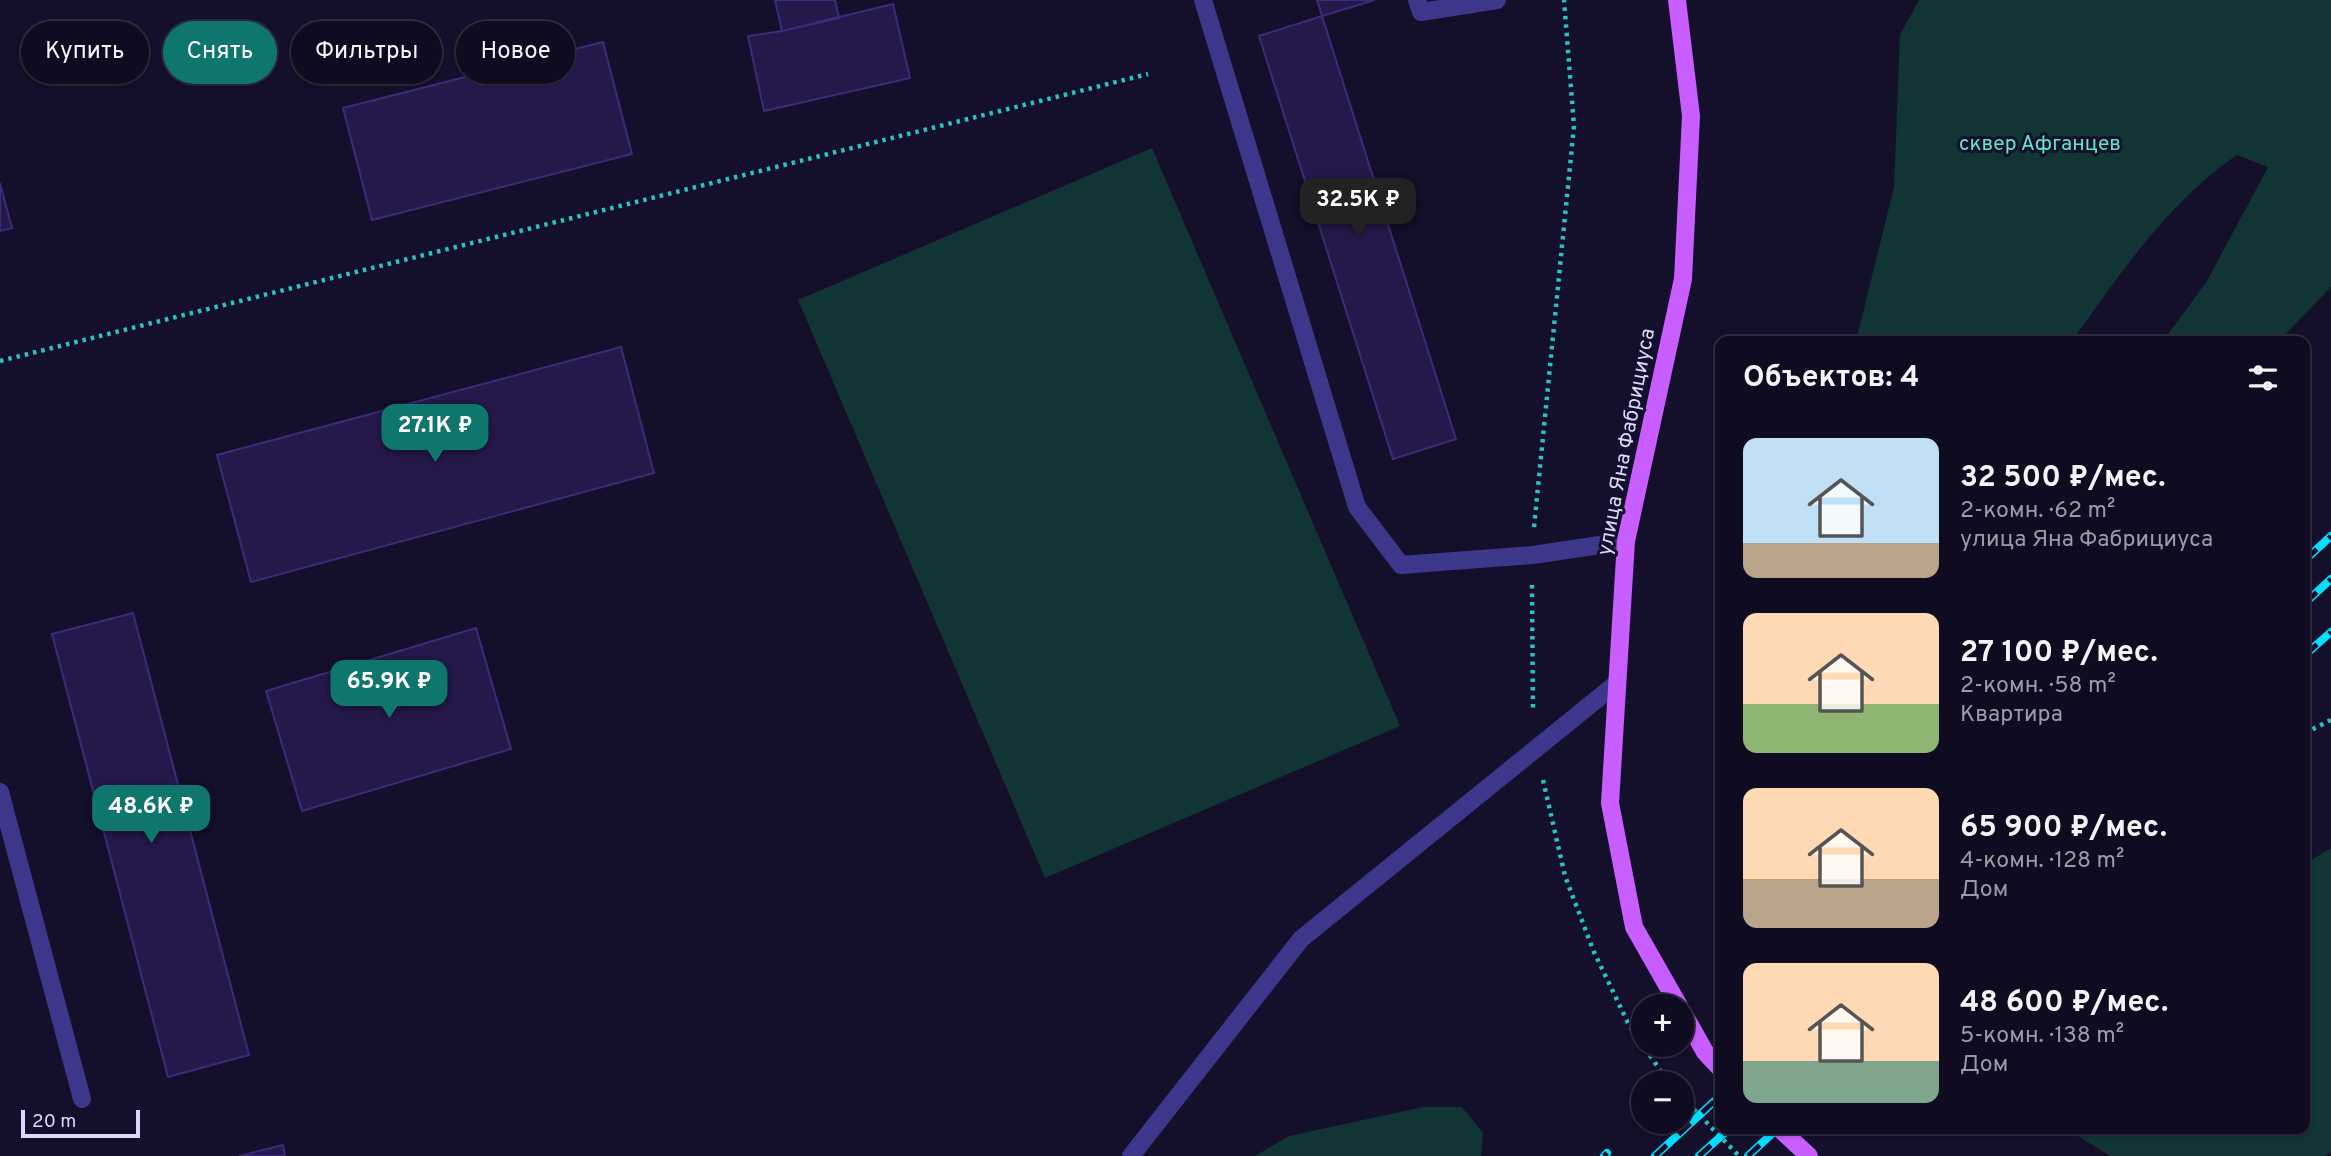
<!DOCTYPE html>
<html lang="ru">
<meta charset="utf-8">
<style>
body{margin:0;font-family:Overpass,sans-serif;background:#1d192d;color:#f1f3f6;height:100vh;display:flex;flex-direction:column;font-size:26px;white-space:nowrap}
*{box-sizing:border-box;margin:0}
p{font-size:23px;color:#9b9ba5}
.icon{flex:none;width:38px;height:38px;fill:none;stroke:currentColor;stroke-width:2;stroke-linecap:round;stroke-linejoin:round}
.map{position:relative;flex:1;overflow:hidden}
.details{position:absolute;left:1715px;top:336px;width:595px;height:798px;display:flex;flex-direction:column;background:#0f0b20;border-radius:14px;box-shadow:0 2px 5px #0004,0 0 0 2px #2f2b3e}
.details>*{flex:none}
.banner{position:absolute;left:21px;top:21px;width:665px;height:63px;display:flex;gap:14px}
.fabs{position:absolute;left:1631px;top:994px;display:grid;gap:14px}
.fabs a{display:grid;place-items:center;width:63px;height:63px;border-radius:50%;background:#0f0b20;box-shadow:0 2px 5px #0004,0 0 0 2px #2f2b3e;font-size:35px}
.scale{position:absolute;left:21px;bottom:18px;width:119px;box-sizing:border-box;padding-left:7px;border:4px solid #ddd7ff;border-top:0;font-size:19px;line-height:24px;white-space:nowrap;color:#ddd7ff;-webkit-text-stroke:5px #140f2a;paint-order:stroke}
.price{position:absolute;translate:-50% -60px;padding:0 16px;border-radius:14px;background:#0f766e;color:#fff;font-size:23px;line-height:46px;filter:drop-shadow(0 2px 4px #0008)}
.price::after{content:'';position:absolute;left:50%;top:42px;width:21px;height:16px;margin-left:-10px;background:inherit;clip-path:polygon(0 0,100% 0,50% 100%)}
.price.on{background:#222;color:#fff}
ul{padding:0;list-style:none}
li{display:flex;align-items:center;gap:21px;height:175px;padding:0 28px}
li span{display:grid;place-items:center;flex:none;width:196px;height:140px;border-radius:14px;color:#555}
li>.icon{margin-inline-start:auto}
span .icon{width:84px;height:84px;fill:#fffc;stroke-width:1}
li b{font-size:30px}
h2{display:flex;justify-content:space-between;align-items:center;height:84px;padding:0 28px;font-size:30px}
.tag{padding:0 24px;border-radius:32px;background:#0f0b20;box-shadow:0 2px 5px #0004,0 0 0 2px #2f2b3e;font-size:24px;line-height:63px}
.tag.on{background:#0f766e;color:#fff}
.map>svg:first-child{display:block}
.green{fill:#113434}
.building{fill:#25194c;stroke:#3c2a7a;stroke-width:2}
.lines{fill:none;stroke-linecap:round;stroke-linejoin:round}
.path{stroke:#28c3be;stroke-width:4.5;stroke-dasharray:3.5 5;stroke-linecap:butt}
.minor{stroke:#3d378c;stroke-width:18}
.major{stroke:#c85eff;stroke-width:18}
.rail-casing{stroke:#03deff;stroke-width:8}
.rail{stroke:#140f2a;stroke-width:5;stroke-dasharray:16;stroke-linecap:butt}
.labels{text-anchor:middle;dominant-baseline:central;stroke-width:6;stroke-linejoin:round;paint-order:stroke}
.park-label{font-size:21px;fill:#5ae8c9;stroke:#140f2a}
.street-label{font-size:21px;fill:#ddd7ff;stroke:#140f2a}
</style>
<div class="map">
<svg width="2331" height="1156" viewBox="0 0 2331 1156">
<rect width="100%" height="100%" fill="#140f2a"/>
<!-- green -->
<path class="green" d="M 1919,0 L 2331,0 L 2331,287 L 2279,341 L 2163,341 L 2207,281 L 2268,167 L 2237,155 C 2168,202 2120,274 2072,341 L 1856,341 L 1894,187 L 1900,35 Z
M 1152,148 L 1400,726 L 1045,878 L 798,300 Z
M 2331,848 L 2331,1152 L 2325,1156 L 2110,1156 L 2070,1131 L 2305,1129 L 2305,864 Z
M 1423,1107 L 1462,1107 L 1483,1133 L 1481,1156 L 1255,1156 L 1289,1136 Z"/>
<!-- building -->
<path class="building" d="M 775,0 L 835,0 L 839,18 L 782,31 Z
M 1317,0 L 1375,0 L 1322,16 Z
M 893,4 L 910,78 L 764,111 L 748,36 L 782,31 Z
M 1322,16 L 1456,439 L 1393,459 L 1259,36 Z
M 603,42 L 632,154 L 372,220 L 343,108 Z
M 0,183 L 12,228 L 0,231 Z
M 621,347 L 654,473 L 251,582 L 217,455 Z
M 133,613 L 249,1055 L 168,1077 L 52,634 Z
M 476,628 L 511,749 L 302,811 L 266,691 Z
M 283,1145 L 285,1156 L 239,1156 Z"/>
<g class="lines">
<!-- path -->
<path class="path" d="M 0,361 L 1148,74
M 1534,527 L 1574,126 L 1564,0
M 1532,585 L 1533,712
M 2305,733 L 2331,720
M 1543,780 L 1565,876 L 1594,952 L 1629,1025 L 1669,1083
M 1682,1097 L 1739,1156"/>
<!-- minor -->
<path class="minor" d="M 1203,0 L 1357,507 L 1401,565 L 1533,555 L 1626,541
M 1417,0 L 1421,12 L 1497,0
M 0,792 L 82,1099
M 1131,1156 L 1301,939 L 1617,683"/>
<!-- major -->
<path class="major" d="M 1677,0 L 1691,116 L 1683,279 L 1626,541 L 1610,803 L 1634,927 L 1679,1006
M 1682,1011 L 1705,1052 L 1720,1068
M 1780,1129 L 1809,1156"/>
<defs>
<path id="rail" d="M 2305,560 L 2331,536
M 2305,603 L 2331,579
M 2305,655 L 2331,632
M 1604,1156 L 1607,1153
M 1655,1156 L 1720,1096
M 1699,1156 L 1729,1129
M 1748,1156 L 1777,1129"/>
</defs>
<!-- rail casing -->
<use href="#rail" class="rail-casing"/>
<!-- rail -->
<use href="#rail" class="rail"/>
</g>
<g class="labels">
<!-- park labels -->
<g class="park-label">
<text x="2040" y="144">сквер Афганцев</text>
</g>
<!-- street labels -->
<g class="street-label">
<text transform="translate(1627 442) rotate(-79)">улица Яна Фабрициуса</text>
</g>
</g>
</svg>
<div class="fabs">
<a>+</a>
<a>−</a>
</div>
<div class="scale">20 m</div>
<b class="price on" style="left:1358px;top:238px">32.5K ₽</b>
<b class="price" style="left:435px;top:464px">27.1K ₽</b>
<b class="price" style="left:389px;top:720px">65.9K ₽</b>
<b class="price" style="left:151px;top:845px">48.6K ₽</b>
<div class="banner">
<a class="tag">Купить</a>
<a class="tag on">Снять</a>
<a class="tag">Фильтры</a>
<a class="tag">Новое</a>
</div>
<section class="details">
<h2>Объектов: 4<svg class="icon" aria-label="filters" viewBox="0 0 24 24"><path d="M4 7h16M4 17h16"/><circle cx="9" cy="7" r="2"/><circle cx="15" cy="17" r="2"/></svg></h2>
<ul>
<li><span style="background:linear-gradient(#bfe0f5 75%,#b9a48a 0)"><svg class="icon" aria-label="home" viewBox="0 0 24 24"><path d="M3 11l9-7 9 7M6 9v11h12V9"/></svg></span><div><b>32 500 ₽/мес.</b><p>2-комн. · 62 m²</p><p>улица Яна Фабрициуса</p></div></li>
<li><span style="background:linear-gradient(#ffd9b3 65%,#8fb573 0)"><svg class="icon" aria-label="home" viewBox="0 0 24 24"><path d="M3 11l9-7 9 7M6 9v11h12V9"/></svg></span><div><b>27 100 ₽/мес.</b><p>2-комн. · 58 m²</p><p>Квартира</p></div></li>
<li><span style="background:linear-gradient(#ffd9b3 65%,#b9a48a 0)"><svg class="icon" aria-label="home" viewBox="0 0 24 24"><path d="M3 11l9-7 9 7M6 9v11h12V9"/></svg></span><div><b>65 900 ₽/мес.</b><p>4-комн. · 128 m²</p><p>Дом</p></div></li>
<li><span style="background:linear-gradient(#ffd9b3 70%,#7fa58c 0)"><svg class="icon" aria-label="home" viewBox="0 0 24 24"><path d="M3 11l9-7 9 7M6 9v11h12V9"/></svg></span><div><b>48 600 ₽/мес.</b><p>5-комн. · 138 m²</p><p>Дом</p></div></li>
</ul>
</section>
</div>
